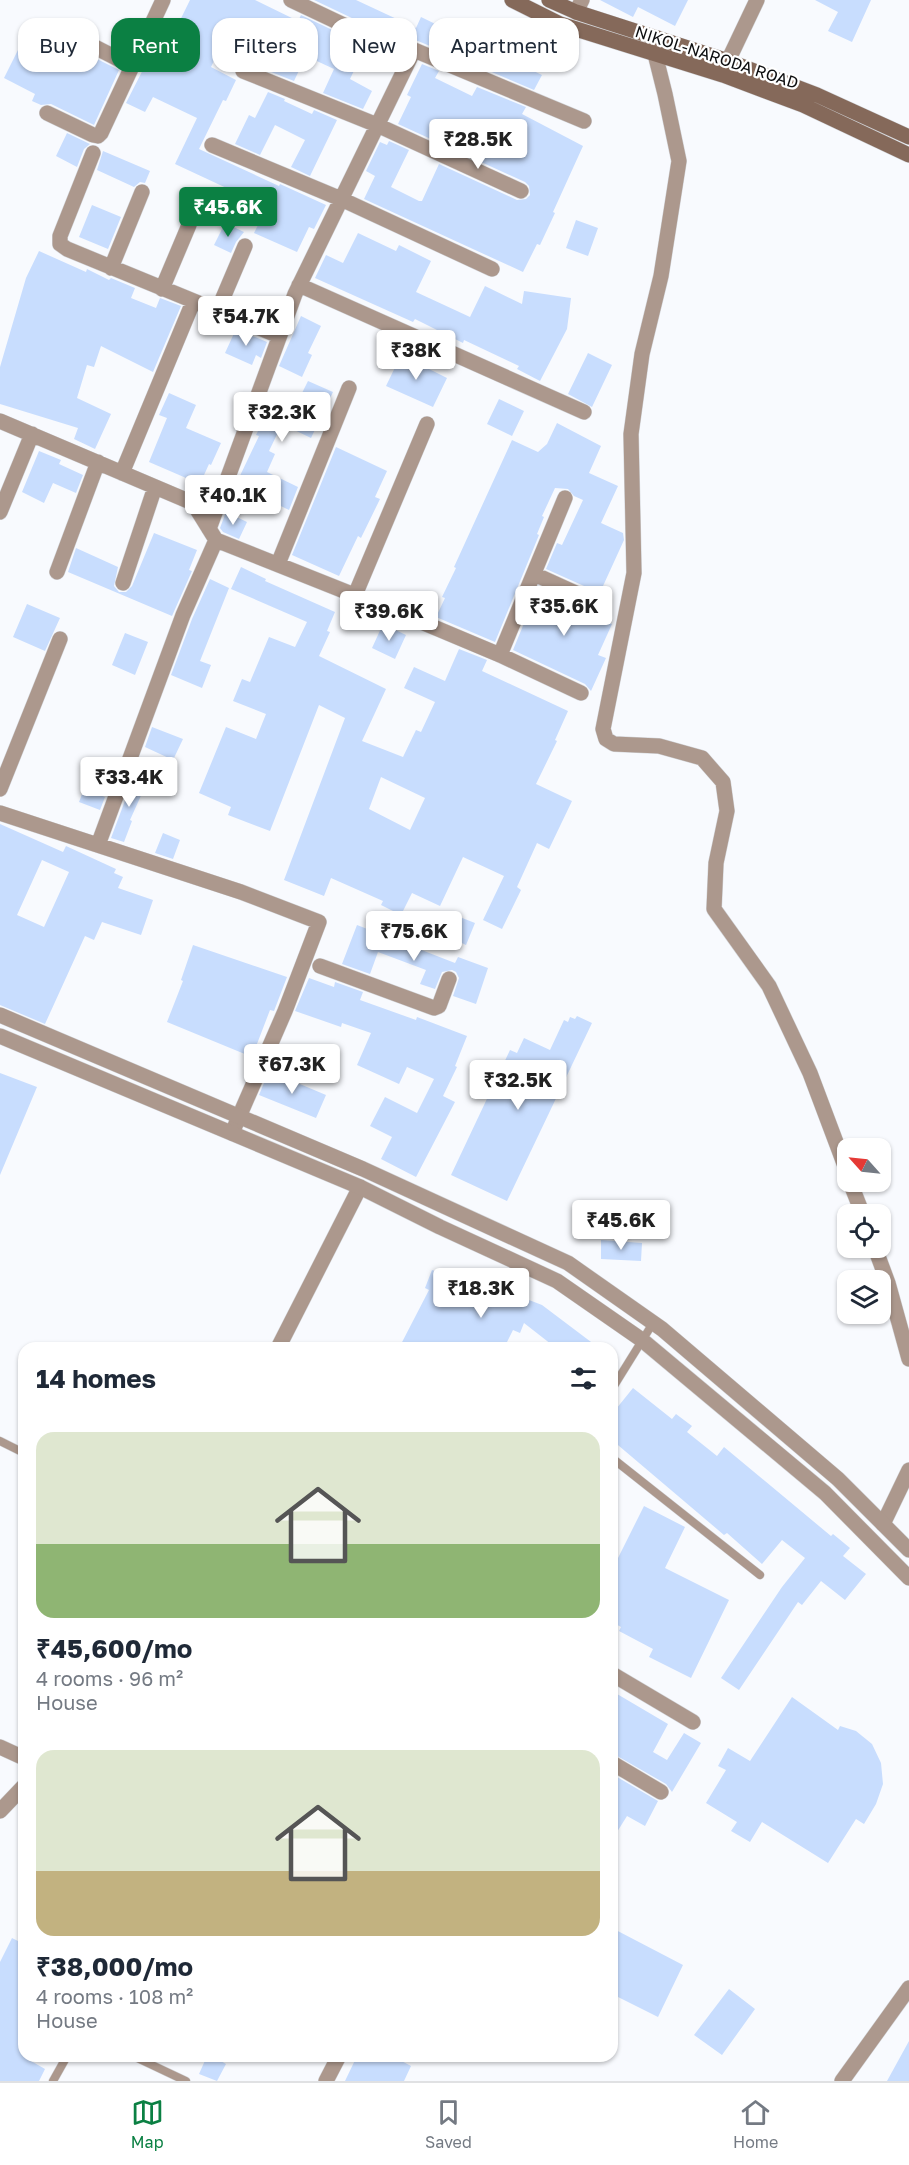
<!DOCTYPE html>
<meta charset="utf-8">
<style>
body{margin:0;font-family:"Golos Text",sans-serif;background:#f2f2f3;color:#1f2937;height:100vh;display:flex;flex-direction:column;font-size:22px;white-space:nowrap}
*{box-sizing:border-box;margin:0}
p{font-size:20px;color:#747a83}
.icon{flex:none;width:33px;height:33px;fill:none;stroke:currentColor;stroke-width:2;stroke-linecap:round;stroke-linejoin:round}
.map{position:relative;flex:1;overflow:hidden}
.drawer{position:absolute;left:18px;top:1342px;width:600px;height:720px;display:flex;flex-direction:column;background:#fff;border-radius:18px;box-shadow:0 2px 4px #0004}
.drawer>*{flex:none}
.guide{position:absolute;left:18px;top:18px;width:600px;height:54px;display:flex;gap:12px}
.needle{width:39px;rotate:297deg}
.buttons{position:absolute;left:837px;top:1138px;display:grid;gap:12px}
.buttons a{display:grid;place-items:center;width:54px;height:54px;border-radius:12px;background:#fff;box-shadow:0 2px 4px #0004;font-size:30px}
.price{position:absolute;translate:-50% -51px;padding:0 14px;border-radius:6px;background:#fff;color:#222;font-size:20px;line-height:39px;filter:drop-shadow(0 2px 3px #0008)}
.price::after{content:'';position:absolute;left:50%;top:36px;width:18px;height:14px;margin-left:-9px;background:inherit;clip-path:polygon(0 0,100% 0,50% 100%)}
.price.current{background:#0b8043;color:#fff}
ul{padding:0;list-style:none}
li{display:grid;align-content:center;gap:12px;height:318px;padding:0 18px}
li span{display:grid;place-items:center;height:186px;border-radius:18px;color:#555}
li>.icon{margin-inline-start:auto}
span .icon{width:108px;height:108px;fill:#fffc;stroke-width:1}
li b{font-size:26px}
h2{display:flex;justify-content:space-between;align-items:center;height:72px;padding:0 18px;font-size:26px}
.tag{padding:0 21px;border-radius:18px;background:#fff;box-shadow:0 2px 4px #0004;font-size:21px;line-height:54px}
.tag.current{background:#0b8043;color:#fff}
.tab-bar{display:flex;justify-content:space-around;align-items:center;height:84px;border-top:2px solid #e0e1e3;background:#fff;font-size:16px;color:#747a83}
.tab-bar a{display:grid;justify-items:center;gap:3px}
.tab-bar .current{color:#0b8043}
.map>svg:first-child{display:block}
.building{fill:#c8ddfe;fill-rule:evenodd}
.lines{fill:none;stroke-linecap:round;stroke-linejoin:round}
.service-casing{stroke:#d2d4d8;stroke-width:9}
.minor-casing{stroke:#d2d4d8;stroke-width:16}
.tertiary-casing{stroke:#d2d4d8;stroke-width:16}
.secondary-casing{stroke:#d2d4d8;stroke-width:16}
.service{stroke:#ac988d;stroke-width:8}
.minor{stroke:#ac988d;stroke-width:15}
.tertiary{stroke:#ac988d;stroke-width:15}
.secondary{stroke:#85695a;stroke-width:15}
.labels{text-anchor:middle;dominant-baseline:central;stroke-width:4.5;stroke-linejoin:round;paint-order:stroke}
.street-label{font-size:16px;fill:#0d0e10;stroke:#fff}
</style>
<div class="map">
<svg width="909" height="2081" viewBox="0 0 909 2081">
<rect width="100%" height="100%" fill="#f8fafe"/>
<!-- building -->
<path class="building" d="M 190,0 L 255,0 L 298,21 L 301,15 L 366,46 L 350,79 L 372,91 L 363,109 L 323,93 L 334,69 L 306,56 L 294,81 L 246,62 L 259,35 L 233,22 L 211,67 L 236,80 L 226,101 L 223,100 L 199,149 L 279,186 L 280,184 L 326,205 L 314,229 L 309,227 L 297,252 L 254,233 L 267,207 L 175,164 L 197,118 L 153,97 L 145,112 L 126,103 L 151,54 L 161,59 Z
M 314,0 L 356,0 L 416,28 L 421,17 L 489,50 L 488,53 L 518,67 L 519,64 L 542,75 L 534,90 L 418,41 L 410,41 L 398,35 L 396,39 Z
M 600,0 L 688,0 L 675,26 L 638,7 L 633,17 Z
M 815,0 L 871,0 L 852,42 L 828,31 L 838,12 Z
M 28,30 L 55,44 L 59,37 L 77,49 L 119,70 L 94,125 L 51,104 L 41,105 L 32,101 L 35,94 L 4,78 Z
M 422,64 L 439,71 L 435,78 L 472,96 L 477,87 L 526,107 L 522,114 L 583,146 L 553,212 L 555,213 L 540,245 L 537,244 L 523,272 L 364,199 L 375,176 L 366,171 L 380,142 L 387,145 L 389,141 L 409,150 L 391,187 L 419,201 L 422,201 L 439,164 L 517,200 L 526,199 L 530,195 L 529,186 L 525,182 L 398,124 L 411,97 L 407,95 Z
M 268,92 L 285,99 L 284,101 L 312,114 L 314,110 L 337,120 L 310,176 L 291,167 L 305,140 L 275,125 L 260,155 L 235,144 L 249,115 L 255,118 Z
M 67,133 L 90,144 L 84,149 L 77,167 L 56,156 Z
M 103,151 L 150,171 L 145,183 L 140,182 L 134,187 L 97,170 Z
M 92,205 L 121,217 L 108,249 L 79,237 Z
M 576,220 L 598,228 L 588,256 L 566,248 Z
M 225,223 L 244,232 L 236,242 L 231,253 L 214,245 Z
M 358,233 L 396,251 L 399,245 L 431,261 L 416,292 L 470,317 L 485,286 L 522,304 L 524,291 L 571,298 L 567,329 L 540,381 L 517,369 L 519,366 L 464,340 L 463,343 L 415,319 L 413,322 L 315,278 L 326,255 L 343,263 Z
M 39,251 L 86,272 L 87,269 L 109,280 L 111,278 L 135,288 L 131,298 L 156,308 L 160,298 L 181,306 L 153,372 L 101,346 L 94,367 L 87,365 L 77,398 L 111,414 L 95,449 L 74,439 L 78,428 L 0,404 L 0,367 L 26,278 Z
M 301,316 L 321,326 L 308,353 L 312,355 L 302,377 L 279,366 Z
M 236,329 L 267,342 L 261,358 L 256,355 L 252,365 L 225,353 Z
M 588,353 L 612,365 L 592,407 L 568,394 Z
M 401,355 L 447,378 L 433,407 L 386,386 Z
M 308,381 L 333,392 L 311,438 L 282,424 L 269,451 L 275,454 L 267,472 L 298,487 L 289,510 L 258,495 L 259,493 L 237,482 L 259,436 L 256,435 L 274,399 L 294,409 Z
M 169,393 L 196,405 L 186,428 L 221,443 L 211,465 L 209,464 L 200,484 L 149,462 L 167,418 L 159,415 Z
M 499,399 L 524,411 L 512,436 L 487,424 Z
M 557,423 L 601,446 L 589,473 L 618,486 L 601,523 L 623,533 L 624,540 L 598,597 L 593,590 L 546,569 L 557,543 L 562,545 L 583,500 L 574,496 L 568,489 L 555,488 L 542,516 L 544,517 L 537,534 L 539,535 L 495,642 L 436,617 L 445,598 L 442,597 L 456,568 L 454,567 L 512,440 L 538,452 L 547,444 Z
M 336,447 L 387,471 L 375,497 L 380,499 L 361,538 L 358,536 L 339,576 L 292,555 Z
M 39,451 L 61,460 L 59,464 L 83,475 L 76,493 L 53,483 L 44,503 L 22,492 Z
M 226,512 L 247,522 L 239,539 L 223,532 L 220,528 Z
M 154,533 L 197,550 L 189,570 L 192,571 L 172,616 L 68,572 L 76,548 L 118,567 L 114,586 L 119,592 L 126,592 L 132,586 Z
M 241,567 L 266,579 L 265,581 L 335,612 L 327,631 L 330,632 L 319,656 L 386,689 L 362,741 L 403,757 L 416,730 L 421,732 L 435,702 L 404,688 L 414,667 L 445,681 L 459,649 L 487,660 L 482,671 L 568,711 L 555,740 L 557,741 L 536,784 L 572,801 L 549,849 L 537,843 L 517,887 L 521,890 L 502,929 L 483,920 L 504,876 L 463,857 L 440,906 L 412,893 L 401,915 L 381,905 L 383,901 L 331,878 L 324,896 L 284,880 L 345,718 L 319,705 L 270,831 L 228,815 L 231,807 L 199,793 L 226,727 L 256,739 L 266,714 L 233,701 L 242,679 L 250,682 L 269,637 L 295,647 L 307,622 L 231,589 ZM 381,777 L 425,798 L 410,830 L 369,809 Z
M 210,579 L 229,588 L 200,661 L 211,665 L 202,688 L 171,675 L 192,619 Z
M 539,587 L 585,608 L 594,607 L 591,614 L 612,624 L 598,655 L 606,658 L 591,691 L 585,684 L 513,650 Z
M 27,604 L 60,618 L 45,651 L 13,637 Z
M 383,624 L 406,635 L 395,659 L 372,648 Z
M 125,633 L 148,642 L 135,675 L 112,665 Z
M 152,727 L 183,739 L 173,760 L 145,747 Z
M 135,774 L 148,780 L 130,820 L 132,821 L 124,842 L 111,838 Z
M 84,789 L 105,797 L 100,810 L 79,802 Z
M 0,824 L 63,852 L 66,846 L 116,869 L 114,873 L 123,877 L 118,888 L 153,900 L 141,935 L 102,922 L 94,940 L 85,936 L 45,1024 L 0,1005 ZM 42,860 L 69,872 L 44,927 L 17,915 Z
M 163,833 L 180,840 L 173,859 L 155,853 Z
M 452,914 L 475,923 L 466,945 L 444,935 Z
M 357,925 L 455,963 L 458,957 L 488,968 L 476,1004 L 453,996 L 459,978 L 456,972 L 452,970 L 442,972 L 435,989 L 420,984 L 426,970 L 378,952 L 370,974 L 342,964 Z
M 193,945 L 287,977 L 274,1011 L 270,1010 L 252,1057 L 167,1022 L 183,981 L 181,980 Z
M 309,978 L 334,987 L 335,982 L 363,992 L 360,1000 L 416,1020 L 417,1017 L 467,1036 L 455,1066 L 457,1067 L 443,1096 L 455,1102 L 416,1177 L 381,1159 L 392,1137 L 370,1126 L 385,1097 L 417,1113 L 434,1079 L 407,1067 L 399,1084 L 357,1065 L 371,1033 L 342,1023 L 341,1027 L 295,1011 Z
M 577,1016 L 592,1023 L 507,1201 L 451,1175 L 510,1050 L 517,1053 L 524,1038 L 550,1050 L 564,1020 L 568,1022 L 570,1017 L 575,1019 Z
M 269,1071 L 326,1095 L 316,1118 L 259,1095 Z
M 0,1073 L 37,1087 L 0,1175 Z
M 601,1240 L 642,1243 L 641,1261 L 601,1259 Z
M 432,1270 L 447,1276 L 449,1272 L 465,1278 L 483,1285 L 481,1290 L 512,1303 L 516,1295 L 542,1305 L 599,1348 L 556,1348 L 524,1323 L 520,1333 L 513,1330 L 504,1348 L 399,1348 L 429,1290 L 425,1288 Z
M 633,1388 L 672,1419 L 676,1414 L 692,1426 L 687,1432 L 717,1456 L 724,1447 L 831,1536 L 833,1534 L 850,1548 L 843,1556 L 866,1574 L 845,1600 L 821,1581 L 802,1605 L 798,1602 L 739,1690 L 721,1678 L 782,1587 L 805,1558 L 782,1540 L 762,1564 L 727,1533 L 724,1535 L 612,1440 L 612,1414 Z
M 644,1506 L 685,1527 L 665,1568 L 729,1600 L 691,1678 L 649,1657 L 653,1649 L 619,1631 L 621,1627 L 612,1622 L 612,1570 Z
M 612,1691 L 668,1724 L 653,1752 L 667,1760 L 684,1733 L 701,1743 L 672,1792 L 666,1784 L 612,1753 Z
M 792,1697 L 838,1730 L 840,1726 L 856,1731 L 872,1744 L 881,1763 L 883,1784 L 876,1804 L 864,1824 L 856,1819 L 828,1863 L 762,1822 L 750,1842 L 731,1831 L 737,1822 L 706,1803 L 726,1770 L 718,1766 L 728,1748 L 750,1761 Z
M 612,1774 L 658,1801 L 645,1826 L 627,1816 L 612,1840 Z
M 612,1928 L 683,1965 L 658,2017 L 612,1994 Z
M 12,1938 L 24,1944 L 24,2057 L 45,2069 L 39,2081 L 0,2081 L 0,1962 Z
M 729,1989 L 755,2009 L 722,2055 L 694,2035 Z
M 909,2041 L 909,2081 L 887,2081 Z
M 207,2056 L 212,2056 L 226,2064 L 217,2081 L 199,2074 Z
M 357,2056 L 392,2056 L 411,2066 L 404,2081 L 345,2081 Z"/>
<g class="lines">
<defs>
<path id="service" d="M 612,1389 L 653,1323
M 0,1441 L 24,1453
M 612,1458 L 760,1575
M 133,2056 L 186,2081
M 53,2081 L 67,2056"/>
<path id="minor" d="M 291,0 L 403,53 L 414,50
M 576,12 L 582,0
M 658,38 L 655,54 L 665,94 L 679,161 L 661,276 L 642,354 L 631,434 L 634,573 L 603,729 L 606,739 L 614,744 L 659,746 L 702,758 L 723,782 L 727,811 L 716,863 L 714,909 L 769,986 L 810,1073 L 848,1174
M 81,40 L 132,66
M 243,71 L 377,125 L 521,191
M 724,72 L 728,61 L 757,0
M 47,113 L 93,135 L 98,136 L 101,133 L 163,0
M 212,145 L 341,199 L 492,269
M 93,153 L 60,236 L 60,244 L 67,249 L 279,336
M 111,268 L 142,192
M 299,285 L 584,412
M 162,289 L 189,225
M 217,312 L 245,246
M 0,421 L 193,503 L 216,540 L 412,618 L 500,655 L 581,693
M 122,473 L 193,302
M 0,512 L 32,434
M 209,529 L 295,294 L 414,50 L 584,121
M 278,564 L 349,388
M 57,572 L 98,462
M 534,574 L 589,599
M 123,583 L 155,487
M 355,595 L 427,424
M 500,655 L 565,498
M 0,789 L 60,639
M 0,813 L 241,892 L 319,922 L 285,1011 L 232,1133
M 98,845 L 183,615 L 216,540
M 320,966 L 434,1008 L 439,1006 L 449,979
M 850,1182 L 863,1215
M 875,1248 L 888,1283 L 909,1359
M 278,1348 L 360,1187
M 883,1524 L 909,1470
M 612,1674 L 693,1722
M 0,1747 L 24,1758
M 612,1763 L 661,1792
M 0,1811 L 24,1786
M 326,2081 L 339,2056
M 842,2081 L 909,1988"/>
<path id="tertiary" d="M 0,1015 L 363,1169 L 568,1263 L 662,1329 L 838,1479 L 909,1550
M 0,1036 L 360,1187 L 440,1227 L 557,1281 L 642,1340 L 825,1493 L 909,1578"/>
<path id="secondary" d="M 512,0 L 560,24 L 723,75 L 803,105 L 909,155
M 549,0 L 576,12 L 728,61 L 817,95 L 909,137"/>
</defs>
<!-- service casing -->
<use href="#service" class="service-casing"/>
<!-- minor casing -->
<use href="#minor" class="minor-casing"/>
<!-- tertiary casing -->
<use href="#tertiary" class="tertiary-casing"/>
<!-- secondary casing -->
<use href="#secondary" class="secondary-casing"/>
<!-- service -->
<use href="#service" class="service"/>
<!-- minor -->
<use href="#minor" class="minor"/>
<!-- tertiary -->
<use href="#tertiary" class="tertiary"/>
<!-- secondary -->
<use href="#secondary" class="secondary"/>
</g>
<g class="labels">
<!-- street labels -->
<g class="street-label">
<text transform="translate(717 57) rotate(18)">NIKOL-NARODA ROAD</text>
</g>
</g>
</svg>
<div class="buttons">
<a><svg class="needle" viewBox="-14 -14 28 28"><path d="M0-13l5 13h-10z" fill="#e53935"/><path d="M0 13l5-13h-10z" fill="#747a83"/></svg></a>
<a><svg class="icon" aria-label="locate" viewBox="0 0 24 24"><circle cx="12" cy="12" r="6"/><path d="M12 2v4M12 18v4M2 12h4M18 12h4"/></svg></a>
<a><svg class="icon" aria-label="layers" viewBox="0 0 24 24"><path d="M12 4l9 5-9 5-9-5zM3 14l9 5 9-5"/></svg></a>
</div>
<b class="price" style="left:478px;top:170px">₹28.5K</b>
<b class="price current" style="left:228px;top:238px">₹45.6K</b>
<b class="price" style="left:246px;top:347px">₹54.7K</b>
<b class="price" style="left:416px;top:381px">₹38K</b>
<b class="price" style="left:282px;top:443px">₹32.3K</b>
<b class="price" style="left:233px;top:526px">₹40.1K</b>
<b class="price" style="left:564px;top:637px">₹35.6K</b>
<b class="price" style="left:389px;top:642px">₹39.6K</b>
<b class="price" style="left:129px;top:808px">₹33.4K</b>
<b class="price" style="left:414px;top:962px">₹75.6K</b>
<b class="price" style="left:292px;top:1095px">₹67.3K</b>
<b class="price" style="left:518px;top:1111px">₹32.5K</b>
<b class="price" style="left:621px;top:1251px">₹45.6K</b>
<b class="price" style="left:481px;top:1319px">₹18.3K</b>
<div class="guide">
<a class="tag">Buy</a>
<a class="tag current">Rent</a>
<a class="tag">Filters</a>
<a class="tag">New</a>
<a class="tag">Apartment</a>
</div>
<section class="drawer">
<h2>14 homes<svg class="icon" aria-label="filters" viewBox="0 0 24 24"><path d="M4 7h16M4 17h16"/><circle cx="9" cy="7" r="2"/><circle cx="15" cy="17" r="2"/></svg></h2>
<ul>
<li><span style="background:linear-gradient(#dfe7d0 60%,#8fb573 0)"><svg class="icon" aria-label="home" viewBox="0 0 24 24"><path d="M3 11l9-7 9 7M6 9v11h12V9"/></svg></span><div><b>₹45,600/mo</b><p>4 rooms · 96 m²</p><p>House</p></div></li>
<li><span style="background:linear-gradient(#dfe7d0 65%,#c2b280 0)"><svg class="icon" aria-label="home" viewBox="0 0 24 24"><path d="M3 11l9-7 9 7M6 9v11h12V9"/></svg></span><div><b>₹38,000/mo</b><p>4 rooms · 108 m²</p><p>House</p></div></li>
</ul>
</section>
</div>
<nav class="tab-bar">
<a class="current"><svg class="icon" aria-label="map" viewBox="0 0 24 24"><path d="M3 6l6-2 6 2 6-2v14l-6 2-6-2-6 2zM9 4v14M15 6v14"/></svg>Map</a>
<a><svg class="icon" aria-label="saved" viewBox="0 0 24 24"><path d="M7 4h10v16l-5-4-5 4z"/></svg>Saved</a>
<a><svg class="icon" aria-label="home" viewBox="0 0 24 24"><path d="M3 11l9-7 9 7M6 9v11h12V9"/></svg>Home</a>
</nav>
